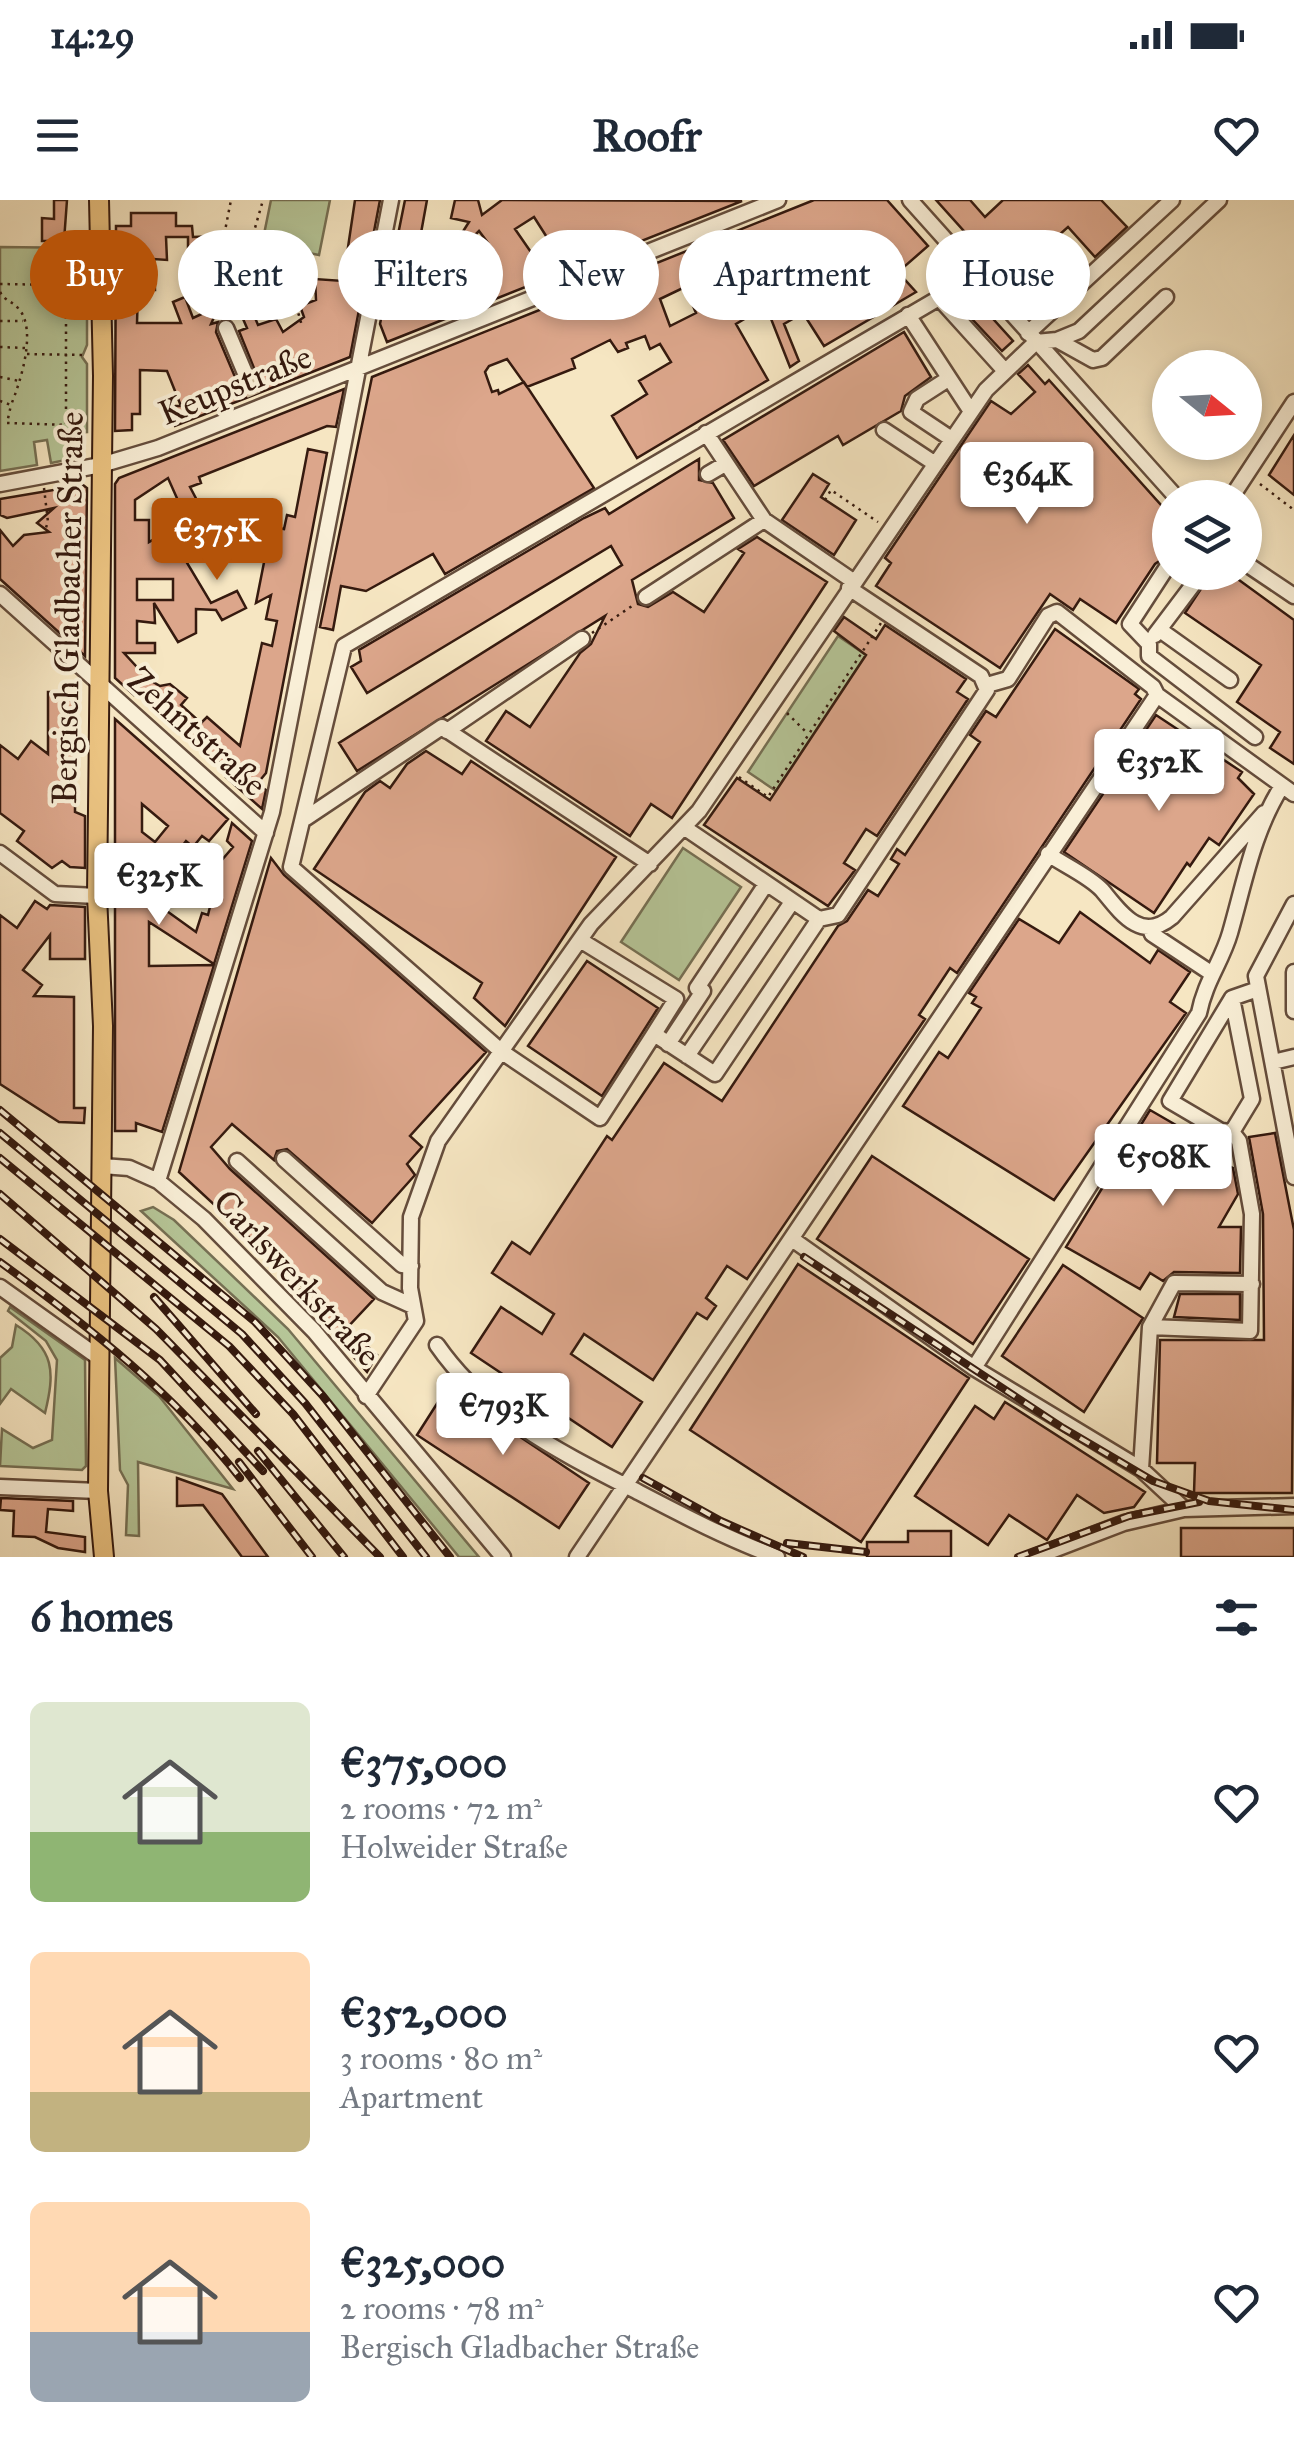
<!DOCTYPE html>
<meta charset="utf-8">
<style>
body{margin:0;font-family:"IM FELL Great Primer",serif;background:#f6f6f7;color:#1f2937;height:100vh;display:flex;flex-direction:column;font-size:38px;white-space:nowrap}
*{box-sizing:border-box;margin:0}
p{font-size:32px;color:#747a83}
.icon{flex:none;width:55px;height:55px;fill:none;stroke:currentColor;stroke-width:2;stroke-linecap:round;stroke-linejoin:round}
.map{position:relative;height:1357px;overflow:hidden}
.panel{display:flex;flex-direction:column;background:#fff;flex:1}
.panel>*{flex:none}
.top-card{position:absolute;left:30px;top:30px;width:1235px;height:90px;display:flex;gap:20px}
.needle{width:65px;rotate:108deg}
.buttons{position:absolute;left:1152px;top:150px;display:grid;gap:20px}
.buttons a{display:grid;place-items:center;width:110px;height:110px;border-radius:50%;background:#fff;box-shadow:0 5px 15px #0003;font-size:50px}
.price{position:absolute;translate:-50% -85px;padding:0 22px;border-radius:10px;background:#fff;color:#222;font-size:32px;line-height:65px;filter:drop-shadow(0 2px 5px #0008)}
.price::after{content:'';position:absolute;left:50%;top:60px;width:30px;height:22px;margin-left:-15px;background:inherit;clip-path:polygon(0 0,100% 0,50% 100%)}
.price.active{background:#b45309;color:#fff}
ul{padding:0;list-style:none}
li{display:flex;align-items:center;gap:30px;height:250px;padding:0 30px}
li span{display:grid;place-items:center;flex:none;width:280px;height:200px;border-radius:15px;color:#555}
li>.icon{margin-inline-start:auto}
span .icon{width:120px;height:120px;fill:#fffc;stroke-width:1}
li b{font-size:42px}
h2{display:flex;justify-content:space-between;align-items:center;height:120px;padding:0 30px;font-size:42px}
.pill{padding:0 35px;border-radius:45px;background:#fff;box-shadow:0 5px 15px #0003;font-size:35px;line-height:90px}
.pill.active{background:#b45309;color:#fff}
.status{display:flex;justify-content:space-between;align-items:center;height:70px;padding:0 50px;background:#fff;direction:ltr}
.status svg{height:28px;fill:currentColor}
header{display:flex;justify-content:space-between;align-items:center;height:130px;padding:0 30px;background:#fff;font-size:45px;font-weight:700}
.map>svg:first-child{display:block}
.green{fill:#b6c698;stroke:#767054;stroke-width:2.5}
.building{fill:#dca68b;stroke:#351a0f;stroke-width:2.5;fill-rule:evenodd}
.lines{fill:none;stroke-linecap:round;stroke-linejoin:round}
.minor-tunnel{stroke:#cfbd9e;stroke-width:14;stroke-dasharray:14 7;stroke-linecap:butt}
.minor-casing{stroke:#654d3c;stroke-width:19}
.major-casing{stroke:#351a0f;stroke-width:22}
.path{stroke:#351a0f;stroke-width:2.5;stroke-dasharray:2.5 5;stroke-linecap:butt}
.minor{stroke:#f9efd7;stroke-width:14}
.major{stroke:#ebc381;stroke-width:18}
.rail-casing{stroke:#351a0f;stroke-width:8}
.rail{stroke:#f9efd7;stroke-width:4;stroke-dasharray:11;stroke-linecap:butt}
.labels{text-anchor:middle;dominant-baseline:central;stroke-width:8;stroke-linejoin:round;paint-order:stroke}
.street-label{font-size:35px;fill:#351a0f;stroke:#f9efd7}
</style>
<div class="status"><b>14:29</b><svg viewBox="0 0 49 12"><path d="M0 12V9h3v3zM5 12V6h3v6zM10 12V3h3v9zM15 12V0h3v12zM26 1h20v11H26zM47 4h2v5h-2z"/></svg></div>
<header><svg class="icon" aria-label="menu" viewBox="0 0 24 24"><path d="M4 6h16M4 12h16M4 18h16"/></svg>Roofr<svg class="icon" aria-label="heart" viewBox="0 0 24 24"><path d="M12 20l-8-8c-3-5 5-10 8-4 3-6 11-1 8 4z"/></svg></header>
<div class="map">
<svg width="1294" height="1357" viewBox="0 0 1294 1357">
<rect width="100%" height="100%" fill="#f6e6c2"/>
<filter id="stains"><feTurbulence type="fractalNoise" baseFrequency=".002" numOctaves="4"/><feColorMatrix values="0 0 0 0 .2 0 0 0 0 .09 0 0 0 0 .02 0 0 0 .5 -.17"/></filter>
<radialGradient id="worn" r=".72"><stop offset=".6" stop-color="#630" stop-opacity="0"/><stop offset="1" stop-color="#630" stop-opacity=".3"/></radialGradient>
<!-- green -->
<path class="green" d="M 271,0 L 330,0 L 319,55 L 262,44 Z
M 0,47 L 87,48 L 87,145 L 82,157 L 87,164 L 87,232 L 67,233 L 66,260 L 51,263 L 47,240 L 34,242 L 37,265 L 0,271 Z
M 838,436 L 866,455 L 776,591 L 748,572 Z
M 683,648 L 741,687 L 679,780 L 621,742 Z
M 153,1007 L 174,1020 L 288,1129 L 479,1357 L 459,1357 L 278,1137 L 141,1011 Z
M 10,1107 L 85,1160 L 86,1266 L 82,1270 L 0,1266 L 2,1229 L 33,1248 L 52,1240 L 57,1160 L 46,1141 L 8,1111 Z
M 16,1125 C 55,1149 55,1172 45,1213 L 11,1189 L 0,1204 L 0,1158 L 12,1147 Z
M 115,1158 L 159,1196 L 233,1289 L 138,1262 L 139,1336 L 126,1335 L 128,1285 L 120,1270 Z"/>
<!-- building -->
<path class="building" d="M 54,0 L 67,0 L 64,41 L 42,41 L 42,18 L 54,19 Z
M 355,0 L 380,0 L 350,157 L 175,226 L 167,206 L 181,206 L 167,171 L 140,170 L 140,214 L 132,214 L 132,230 L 115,231 L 116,26 L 131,26 L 131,13 L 176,13 L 176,26 L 192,26 L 193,37 L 217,36 L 214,50 L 188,50 L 188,37 L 166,37 L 167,60 L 154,59 L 155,90 L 138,90 L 137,123 L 181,123 L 173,102 L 185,97 L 193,118 L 219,106 L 211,124 L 218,122 L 216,132 L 235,177 L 245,184 L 256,173 L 239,131 L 247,128 L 240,112 L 251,108 L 258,125 L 276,119 L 283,132 L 304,117 L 300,106 L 316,100 L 315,79 L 343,81 Z
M 405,0 L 427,0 L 415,66 L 426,69 L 433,77 L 407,103 L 411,108 L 458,77 L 464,85 L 483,71 L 477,64 L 494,51 L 479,31 L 452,58 L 448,55 L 469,22 L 451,18 L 455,0 L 478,0 L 482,15 L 502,0 L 742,1 L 387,142 L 380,124 ZM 534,17 L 555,50 L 535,58 L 515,29 Z
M 814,0 L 887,0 L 928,46 L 898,72 L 916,92 L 824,146 L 803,113 L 784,124 L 799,161 L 790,167 L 766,106 L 736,124 L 768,180 L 637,258 L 612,216 L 647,194 L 639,181 L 671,162 L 660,144 L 650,149 L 645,136 L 626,143 L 628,148 L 618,152 L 610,140 L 572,159 L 575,168 L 527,187 L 507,159 L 489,166 L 485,172 L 492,192 L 498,190 L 499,194 L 524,182 L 594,288 L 445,374 L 433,354 L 366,391 L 341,386 L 333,430 L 320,427 L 372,177 ZM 773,62 L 783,86 L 759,97 L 749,73 ZM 685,87 L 696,113 L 670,126 L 660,99 Z
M 936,0 L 970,0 L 985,17 L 1003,0 L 1101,0 L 1127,27 L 1095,57 L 1068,27 L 1051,42 L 1078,72 L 1035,110 Z
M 957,79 L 1013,141 L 1002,151 L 945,90 Z
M 904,132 L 931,177 L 905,196 L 901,211 L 843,245 L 838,236 L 754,286 L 723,240 Z
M 1028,165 L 1045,184 L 1049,180 L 1170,315 L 1170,354 L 1155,364 L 1116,423 L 1080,399 L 1073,410 L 1050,394 L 1000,468 L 876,386 L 891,363 L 885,358 L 991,201 L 1011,214 L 1035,192 L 1018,174 Z
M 344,189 L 336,227 L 327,226 L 199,277 L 201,283 L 190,287 L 200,306 L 194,308 L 214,346 L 202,352 L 193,320 L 188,323 L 168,278 L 135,300 L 135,320 L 149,320 L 149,342 L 168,331 L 211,403 L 237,391 L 246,408 L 222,420 L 216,410 L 196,409 L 196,433 L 178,442 L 154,403 L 155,423 L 137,421 L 137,443 L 155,443 L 155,453 L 124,453 L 148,479 L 160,486 L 170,484 L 187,498 L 181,505 L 201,523 L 207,517 L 240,546 L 262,443 L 272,446 L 277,421 L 266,419 L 271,395 L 256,403 L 271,327 L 284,329 L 287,315 L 295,317 L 308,249 L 327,253 L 266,573 L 257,584 L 266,590 L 262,609 L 226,577 L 230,572 L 139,490 L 134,495 L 115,478 L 115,284 L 119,278 ZM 137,379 L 173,379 L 173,400 L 137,400 Z
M 1294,235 L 1294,295 L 1269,275 Z
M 699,259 L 699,280 L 713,283 L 734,318 L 632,380 L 638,404 L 648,407 L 673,392 L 704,412 L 744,353 L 738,349 L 757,337 L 827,382 L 672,618 L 651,604 L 630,636 L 486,541 L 506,511 L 530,527 L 580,453 L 591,444 L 605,416 L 357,571 L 339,543 L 622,365 L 611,346 L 367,493 L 351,467 L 361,461 L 359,450 L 584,318 L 605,308 L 609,314 Z
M 813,274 L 829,284 L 821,297 L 856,320 L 834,355 L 782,320 Z
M 83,285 L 87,288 L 85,456 L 0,379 L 0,330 L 13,346 L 24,335 L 49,332 L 37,323 L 54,308 L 7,318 L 0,315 L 0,299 Z
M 1212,372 L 1228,372 L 1294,420 L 1294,564 L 1270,548 L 1280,532 L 1237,502 L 1261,465 L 1185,413 Z
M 844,417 L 876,439 L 885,425 L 966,479 L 957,492 L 968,499 L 877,636 L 866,629 L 844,663 L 855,670 L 828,706 L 704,625 L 737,578 L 770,600 L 866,455 L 834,431 Z
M 1055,429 L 1139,489 L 1135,494 L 1141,499 L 957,773 L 950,768 L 919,815 L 925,819 L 747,1079 L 727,1066 L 706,1098 L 716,1106 L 707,1119 L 697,1113 L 653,1180 L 584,1134 L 571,1154 L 642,1202 L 612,1247 L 471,1153 L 501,1107 L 542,1134 L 554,1114 L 492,1073 L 512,1042 L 530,1054 L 607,936 L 612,940 L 664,863 L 722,901 L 838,726 L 847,721 L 868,690 L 878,696 L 899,664 L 891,659 L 897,649 L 905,655 L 980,542 L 970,535 L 986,511 L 996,517 Z
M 48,492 L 75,492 L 75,612 L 85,616 L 85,668 L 70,667 L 62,661 L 52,668 L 17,641 L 24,631 L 0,613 L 0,545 L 18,559 L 31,541 L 48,554 Z
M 1156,515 L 1242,572 L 1238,578 L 1254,594 L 1219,645 L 1209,638 L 1190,666 L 1187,663 L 1154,713 L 1064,652 Z
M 115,519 L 228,619 L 209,641 L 202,636 L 193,647 L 186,641 L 168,665 L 189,683 L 183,701 L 139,691 L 196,732 L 202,713 L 208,715 L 221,661 L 233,647 L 227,641 L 232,623 L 252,641 L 214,764 L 149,722 L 149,766 L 214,765 L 162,932 L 136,923 L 136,931 L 115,931 ZM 142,604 L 168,626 L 155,642 L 142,632 Z
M 426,551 L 462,574 L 471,561 L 616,657 L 505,826 L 474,798 L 482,783 L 314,669 L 365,592 L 380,581 L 390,588 L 407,564 Z
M 271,658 L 284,675 L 486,852 L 410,936 L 422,947 L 407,964 L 415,975 L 372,1023 L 287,949 L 277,951 L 274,960 L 232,924 L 211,947 L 230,969 L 374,1099 L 347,1128 L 377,1155 L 367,1172 L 297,1093 L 303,1087 L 179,972 Z
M 35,701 L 47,709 L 50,705 L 85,707 L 85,759 L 50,759 L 50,735 L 23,770 L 42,785 L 34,796 L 74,797 L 74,908 L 85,908 L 84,923 L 59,922 L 0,884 L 0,715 L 17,728 Z
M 1080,712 L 1150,763 L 1158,750 L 1190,772 L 1170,802 L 1186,813 L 1054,1000 L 903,906 L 939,852 L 948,858 L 981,808 L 972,803 L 976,797 L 969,793 L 1019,719 L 1059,743 Z
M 587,761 L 658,808 L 602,896 L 528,846 Z
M 1150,910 L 1219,950 L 1214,958 L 1233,968 L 1238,994 L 1219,1027 L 1241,1027 L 1240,1073 L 1174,1072 L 1163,1081 L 1150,1073 L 1140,1089 L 1066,1047 Z
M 1275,933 L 1294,1030 L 1292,1293 L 1194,1293 L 1195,1263 L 1157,1263 L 1160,1140 L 1264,1140 L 1263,1014 L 1249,937 Z
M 872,956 L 1029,1059 L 973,1144 L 817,1039 Z
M 798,1064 L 969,1178 L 861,1342 L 690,1230 Z
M 1063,1065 L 1143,1118 L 1084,1212 L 1002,1156 Z
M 1180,1094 L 1240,1094 L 1240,1120 L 1174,1117 Z
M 447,1188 L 589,1283 L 559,1328 L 417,1235 Z
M 1005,1202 L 1145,1292 L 1134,1307 L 1104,1313 L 1077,1295 L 1047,1340 L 1009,1315 L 988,1345 L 915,1296 L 975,1206 L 994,1219 Z
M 177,1278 L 222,1294 L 268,1357 L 242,1357 L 203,1305 L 177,1306 Z
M 1,1298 L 73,1301 L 73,1311 L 48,1309 L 46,1332 L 85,1337 L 85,1352 L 58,1348 L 35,1337 L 13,1336 L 14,1311 L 0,1310 Z
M 1181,1328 L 1294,1328 L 1294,1357 L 1181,1357 Z
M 908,1331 L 951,1331 L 951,1357 L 867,1357 L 867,1342 L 908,1342 Z"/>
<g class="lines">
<!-- minor-tunnel -->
<path class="minor-tunnel" d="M 245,173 L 254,195"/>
<defs>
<path id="minor" d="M 910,0 L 1177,298
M 908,115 L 970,210
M 226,128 L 245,173
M 1028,133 L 1172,0
M 1057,140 L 1079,131 L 1219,0
M 948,179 L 917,199 L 911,212 L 950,238
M 884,230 L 934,263
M 706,233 L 764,320
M 708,274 L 725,264
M 0,284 L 101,265 L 158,248 L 778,0
M 1231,298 L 1294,202
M 1245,363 L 1294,396
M 1169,364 L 1130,424 L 1149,444 L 1149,456 L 1255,537
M 1201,373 L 1201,372
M 0,394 L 266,633
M 646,397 L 764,320 L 853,381
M 1160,430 L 1230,480
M 1155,435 L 1195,382
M 987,485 L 1008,479 L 1048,416 L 1057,412 L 1153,487 L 1157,495
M 447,531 L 582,439
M 306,618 L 442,527 L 650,664
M 0,653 L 55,694 L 97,696
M 1048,654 C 1064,665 1089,676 1102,690 C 1121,713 1141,743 1172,717 L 1264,613
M 1294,704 L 1256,776 L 1294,977
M 819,719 L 838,715 L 987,490 L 981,476 L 849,388
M 1150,728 L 1152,734 L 1211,773
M 580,740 L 676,799 L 654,834 L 715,874 L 819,719 L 685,628
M 1294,772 L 1294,811
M 1232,798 L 1252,899 L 1232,932 L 1221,931 L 1170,901 L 1232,798 L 1258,789
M 654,834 L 600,918 L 502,852 L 291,667 L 344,446 L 939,98 L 1005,171
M 668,844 L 703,791 L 697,788 L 766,684
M 687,856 L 792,702
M 1273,862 L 1294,857
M 284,959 L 402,1065 L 411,1066
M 237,961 L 382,1092 L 413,1106
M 102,966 L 129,968 L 158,981 L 204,1019 L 314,1131 L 503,1357
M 158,981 L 272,612 L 391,0
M 792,1039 L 974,1168
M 0,1087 L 98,1157
M 1150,1127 L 1250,1131 L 1252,1014 L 1239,941 L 1232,932
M 437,1145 C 487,1217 562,1253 638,1292 C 684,1316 728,1339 777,1357
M 366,1196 L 416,1121 L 410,1088 L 411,1017 L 438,941 L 591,724 L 699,611 L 986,190 L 1036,142 L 1057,140 L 1093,160 L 1102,158 L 1166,97
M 1141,1269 L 974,1168 L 1199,813 C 1205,782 1222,761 1230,733 C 1245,681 1253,632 1282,586
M 0,1287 L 98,1291
M 1184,1309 L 1141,1269 L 1150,1127 L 1174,1083 L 1252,1084
M 577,1357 L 1157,495 L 1294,594
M 1035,1357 L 1124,1323 L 1184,1309 L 1294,1306"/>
<path id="major" d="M 99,0 L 103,176 L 97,696 L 103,826 L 98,1291 L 104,1357"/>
</defs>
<!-- minor casing -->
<use href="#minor" class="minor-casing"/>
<!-- major casing -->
<use href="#major" class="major-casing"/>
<!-- path -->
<path class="path" d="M 230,39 L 283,60 L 302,126
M 251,42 L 263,0
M 0,84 L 66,85 L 66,225 L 7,223 L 11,205
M 940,85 L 957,70
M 0,92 C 6,102 12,101 18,108 C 38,129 20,183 11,205 L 0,201
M 224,113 L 230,100 L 228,38 L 224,36 L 231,0
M 0,121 L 23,121
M 0,147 L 25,148
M 27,154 L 84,155
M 0,177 L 19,181
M 1260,284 L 1294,310
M 44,288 L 48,322 L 44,333
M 825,300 L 831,290 L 878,322
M 592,433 L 635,404
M 787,513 L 806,532
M 739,577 L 768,597 L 881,423
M 530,1218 L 542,1200"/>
<!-- minor -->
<use href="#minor" class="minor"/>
<!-- major -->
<use href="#major" class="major"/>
<defs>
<path id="rail" d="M 0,910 L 255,1122 L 322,1195 L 450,1357
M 0,933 L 242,1134 L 305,1203 L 426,1357
M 0,958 L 229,1146 L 293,1214 L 403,1357
M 0,994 L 156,1129 L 380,1357
M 0,1039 L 160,1160 L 263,1271
M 804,1057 L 1063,1228 L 1153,1281 L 1209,1301 L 1294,1310
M 0,1062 C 89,1127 172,1191 240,1278
M 154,1097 L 256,1214
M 258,1251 L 344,1357
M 239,1262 L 312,1357
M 643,1278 L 721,1321 L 803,1357
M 787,1343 L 866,1352
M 1018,1357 L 1129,1316 L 1199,1302"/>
</defs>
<!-- rail casing -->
<use href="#rail" class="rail-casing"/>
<!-- rail -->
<use href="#rail" class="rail"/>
</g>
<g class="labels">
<!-- street labels -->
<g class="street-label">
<text transform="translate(235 185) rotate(-22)">Keupstraße</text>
<text transform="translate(68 408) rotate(-89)">Bergisch Gladbacher Straße</text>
<text transform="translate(197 532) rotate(42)">Zehntstraße</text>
<text transform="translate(297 1078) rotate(47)">Carlswerkstraße</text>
</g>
</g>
<rect width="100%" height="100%" filter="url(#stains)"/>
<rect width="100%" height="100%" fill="url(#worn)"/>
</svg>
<div class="buttons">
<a><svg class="needle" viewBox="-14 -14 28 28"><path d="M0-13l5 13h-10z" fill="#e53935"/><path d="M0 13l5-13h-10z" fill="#747a83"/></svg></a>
<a><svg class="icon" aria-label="layers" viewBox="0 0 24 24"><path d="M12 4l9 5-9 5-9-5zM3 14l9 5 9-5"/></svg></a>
</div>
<b class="price" style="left:1027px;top:327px">€364K</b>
<b class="price active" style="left:217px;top:383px">€375K</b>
<b class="price" style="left:1159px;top:614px">€352K</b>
<b class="price" style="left:159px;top:728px">€325K</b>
<b class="price" style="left:1163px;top:1009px">€508K</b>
<b class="price" style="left:503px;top:1258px">€793K</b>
<div class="top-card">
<a class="pill active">Buy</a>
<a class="pill">Rent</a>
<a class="pill">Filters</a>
<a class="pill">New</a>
<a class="pill">Apartment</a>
<a class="pill">House</a>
</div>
</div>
<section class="panel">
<h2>6 homes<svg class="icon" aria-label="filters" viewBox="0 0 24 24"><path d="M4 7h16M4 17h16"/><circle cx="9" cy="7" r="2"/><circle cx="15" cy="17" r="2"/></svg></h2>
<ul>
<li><span style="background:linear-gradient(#dfe7d0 65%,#8fb573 0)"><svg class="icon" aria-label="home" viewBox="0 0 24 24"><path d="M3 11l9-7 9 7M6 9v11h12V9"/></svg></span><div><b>€375,000</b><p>2 rooms · 72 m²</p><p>Holweider Straße</p></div><svg class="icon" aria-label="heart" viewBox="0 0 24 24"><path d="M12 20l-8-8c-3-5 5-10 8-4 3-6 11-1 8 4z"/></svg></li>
<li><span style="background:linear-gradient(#ffd9b3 70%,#c2b280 0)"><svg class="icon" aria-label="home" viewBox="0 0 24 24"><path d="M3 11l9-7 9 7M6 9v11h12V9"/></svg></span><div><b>€352,000</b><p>3 rooms · 80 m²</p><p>Apartment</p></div><svg class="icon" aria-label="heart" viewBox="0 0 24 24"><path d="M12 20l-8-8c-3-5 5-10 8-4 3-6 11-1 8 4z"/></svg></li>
<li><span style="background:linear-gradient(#ffd9b3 65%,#9aa5b1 0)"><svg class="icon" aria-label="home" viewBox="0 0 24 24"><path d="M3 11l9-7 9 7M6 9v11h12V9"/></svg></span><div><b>€325,000</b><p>2 rooms · 78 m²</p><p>Bergisch Gladbacher Straße</p></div><svg class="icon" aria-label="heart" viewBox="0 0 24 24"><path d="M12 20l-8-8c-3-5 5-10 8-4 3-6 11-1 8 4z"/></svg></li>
</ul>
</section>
